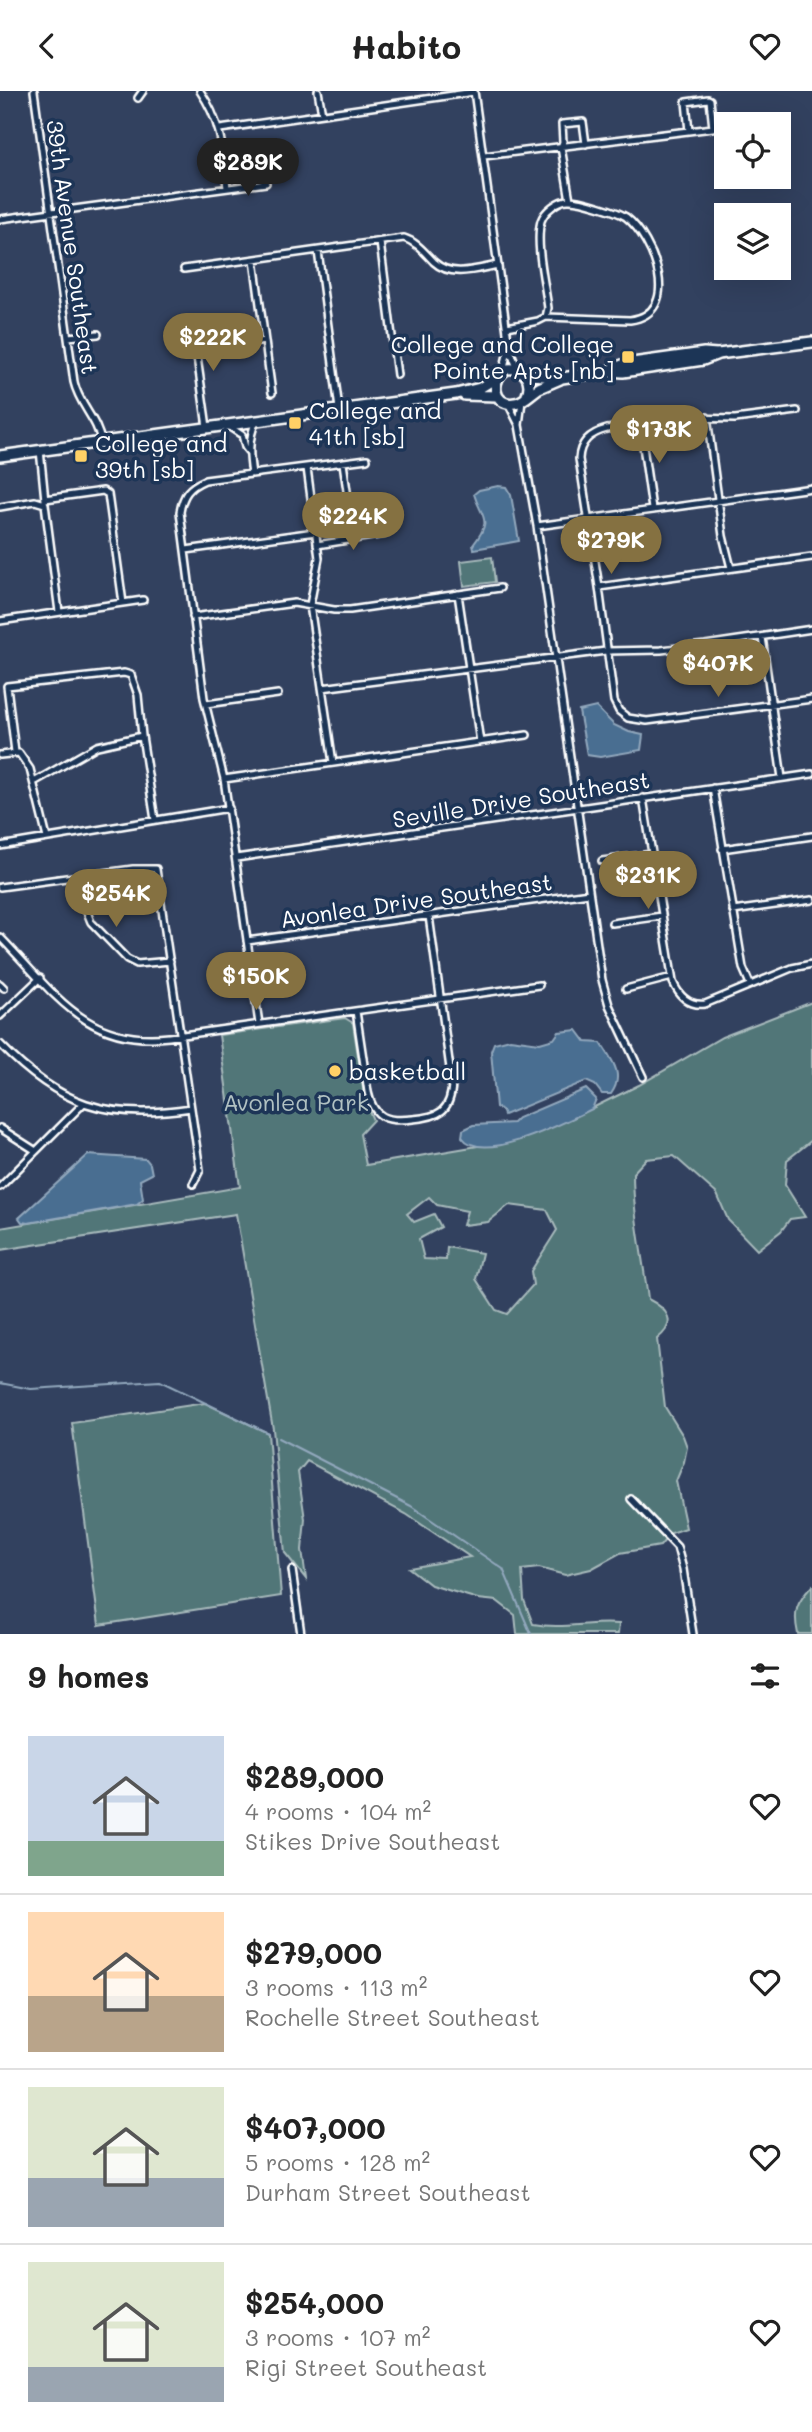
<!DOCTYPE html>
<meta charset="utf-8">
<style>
body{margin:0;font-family:Mali,sans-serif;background:#f2f2f2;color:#222;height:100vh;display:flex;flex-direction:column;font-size:26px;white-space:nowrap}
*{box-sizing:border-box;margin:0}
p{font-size:23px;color:#767676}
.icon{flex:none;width:38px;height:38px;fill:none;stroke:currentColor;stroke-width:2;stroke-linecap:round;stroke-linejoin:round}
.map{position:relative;height:1543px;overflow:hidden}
.panel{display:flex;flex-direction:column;background:#fff;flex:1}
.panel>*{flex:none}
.controls{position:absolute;left:714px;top:21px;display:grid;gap:14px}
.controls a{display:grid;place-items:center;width:77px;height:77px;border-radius:0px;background:#fff;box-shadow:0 7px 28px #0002;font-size:35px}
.price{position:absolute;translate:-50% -60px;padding:0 16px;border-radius:24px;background:#857141;color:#fff;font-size:23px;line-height:46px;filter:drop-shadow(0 2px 4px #0008)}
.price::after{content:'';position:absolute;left:50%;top:42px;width:21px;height:16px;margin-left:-10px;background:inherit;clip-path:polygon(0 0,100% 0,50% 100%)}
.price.active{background:#222;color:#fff}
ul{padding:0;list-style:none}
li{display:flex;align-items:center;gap:21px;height:175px;padding:0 28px}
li+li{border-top:2px solid #e0e0e0}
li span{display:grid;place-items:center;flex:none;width:196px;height:140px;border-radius:0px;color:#555}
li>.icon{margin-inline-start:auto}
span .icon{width:84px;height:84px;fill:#fffc;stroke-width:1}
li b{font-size:30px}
h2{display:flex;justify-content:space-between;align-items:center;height:84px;padding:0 28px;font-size:30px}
header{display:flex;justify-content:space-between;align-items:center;height:91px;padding:0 28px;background:#fff;font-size:32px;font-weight:700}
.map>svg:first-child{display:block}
.green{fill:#517678;stroke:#a8babc;stroke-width:2;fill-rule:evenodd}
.water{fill:#496e91;stroke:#92a8bd;stroke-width:2}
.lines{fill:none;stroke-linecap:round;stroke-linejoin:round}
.stream{stroke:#92a8bd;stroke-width:2}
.street-casing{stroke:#fff;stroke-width:10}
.primary-casing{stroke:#fff;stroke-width:14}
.street{stroke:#1d3557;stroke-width:5}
.primary{stroke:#1d3557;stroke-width:9}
.poi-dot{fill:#ffd166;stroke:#1d3557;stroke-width:2.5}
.labels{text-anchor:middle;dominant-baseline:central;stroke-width:7;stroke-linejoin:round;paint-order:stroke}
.street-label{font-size:23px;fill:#fff;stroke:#1d3557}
.poi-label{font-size:23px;fill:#fff;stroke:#1d3557;text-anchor:start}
.park-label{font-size:23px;fill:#b1c1c2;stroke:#1d3557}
</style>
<header><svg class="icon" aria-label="back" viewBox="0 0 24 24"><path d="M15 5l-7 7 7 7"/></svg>Habito<svg class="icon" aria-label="heart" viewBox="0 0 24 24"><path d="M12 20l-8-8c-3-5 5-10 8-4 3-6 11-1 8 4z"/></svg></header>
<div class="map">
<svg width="812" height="1543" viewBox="0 0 812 1543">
<rect width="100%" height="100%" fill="#32415f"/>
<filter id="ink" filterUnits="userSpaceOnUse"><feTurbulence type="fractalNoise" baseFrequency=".0143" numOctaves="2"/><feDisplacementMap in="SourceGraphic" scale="14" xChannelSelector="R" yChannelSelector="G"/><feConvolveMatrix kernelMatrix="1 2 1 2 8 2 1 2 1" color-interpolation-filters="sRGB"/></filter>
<g filter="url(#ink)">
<!-- green -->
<path class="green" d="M 492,466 L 495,491 L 464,495 L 461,470 Z
M 812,911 L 812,1049 L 787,1069 L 785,1094 L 805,1126 L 790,1128 L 781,1140 L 757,1159 L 728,1129 L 717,1103 L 674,1065 L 646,1068 L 633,1082 C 633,1124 643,1166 648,1208 C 668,1218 678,1232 657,1248 L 665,1316 L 683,1345 L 687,1356 L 684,1371 L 676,1390 L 686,1437 L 671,1442 L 660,1455 L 620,1462 L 591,1478 L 565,1484 L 539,1477 L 522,1479 L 524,1509 L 533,1533 C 563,1539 590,1530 619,1533 L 618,1543 L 517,1543 L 515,1524 L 497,1510 L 478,1508 L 431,1494 L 409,1477 L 470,1466 L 406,1423 L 307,1370 L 298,1381 L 305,1428 L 302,1459 L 306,1488 L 285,1462 L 273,1338 L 236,1123 L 0,1159 L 0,1137 L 240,1096 L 219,944 L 345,927 L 353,932 L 365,1010 L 373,1029 L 360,1043 L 366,1074 L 507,1050 L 568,1029 L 639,994 L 722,946 ZM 429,1106 L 437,1114 L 467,1120 L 463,1134 L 488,1131 L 509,1114 L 547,1119 L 557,1139 L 531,1180 L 533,1194 L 507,1223 L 496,1219 L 476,1188 L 482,1162 L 447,1156 L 446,1169 L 424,1168 L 419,1148 L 441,1136 L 434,1123 L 414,1131 L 407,1123 Z
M 205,1312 L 268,1342 L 281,1505 L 99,1534 L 72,1332 Z
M 812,1495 L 812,1543 L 798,1543 C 793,1521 796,1512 812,1495 Z"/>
<!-- water -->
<path class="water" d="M 498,395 L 506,396 L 511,404 L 519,450 L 474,458 L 473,454 C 494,427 481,427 474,403 L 479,399 Z
M 596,616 L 614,634 L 629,641 L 643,644 L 641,659 L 600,666 L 587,664 L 579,620 Z
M 577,939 L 586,951 L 601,952 C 612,969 625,984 611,1003 L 602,1003 L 595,994 L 586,990 L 504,1024 L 502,1019 L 496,1016 L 491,960 L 494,952 L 510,948 L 540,952 L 554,948 L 559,941 Z
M 586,998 L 596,1008 L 592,1018 C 567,1030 482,1075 462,1046 L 463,1039 L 473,1034 L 513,1032 L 518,1027 Z
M 88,1064 L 146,1068 L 150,1073 L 152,1083 L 140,1089 L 143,1108 L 137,1113 L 28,1132 L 22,1131 L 19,1127 Z"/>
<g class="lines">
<!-- stream -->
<path class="stream" d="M 0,1292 L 31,1298 L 160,1290 L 268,1342
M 278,1347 L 411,1415 L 503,1478 L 531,1543"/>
<defs>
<path id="street" d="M 34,0 L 74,291 C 79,314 98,329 101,351
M 200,0 C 222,32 223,60 227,97
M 318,0 L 322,23
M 474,0 L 509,256 L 518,279
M 138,7 L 143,0
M 220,38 L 474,1
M 484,65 L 713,37 L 710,9 L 708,8 L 686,11 L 689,40
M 570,109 L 561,56 L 563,51 L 562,33 L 583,31 L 586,53
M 0,128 L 266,92
M 380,151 L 397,284
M 318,160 L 339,318
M 254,169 L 272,302
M 184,178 L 404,147 C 417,151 425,162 434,171 C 451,187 477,178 498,174
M 192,231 L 207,336
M 507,236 L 538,230 L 546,226 L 630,229 C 683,222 654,148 626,126 C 617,120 581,109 570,109 C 559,108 544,120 541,130 C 535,153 545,193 548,217 L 546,226
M 68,246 L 98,243
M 228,255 L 265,250
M 503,280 L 509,256
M 522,310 L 519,334 L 537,435 L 602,889 L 609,914 L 643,986
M 508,312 L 518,332
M 797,320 L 735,328 L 688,327 L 607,338 C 591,342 580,350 579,368 L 599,496 L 614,610 L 619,620 L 628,627 L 647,630 L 812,608
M 707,326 L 723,445 L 731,477
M 227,334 L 242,344 L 245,356 L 248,360
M 640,334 L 652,418
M 40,359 L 45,409
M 367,368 L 205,389 C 189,396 183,403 180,421 L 204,607 L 224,688 L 527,644
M 343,372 L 354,448
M 307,377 L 319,467 L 310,514 L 333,672
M 252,383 C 249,364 248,348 256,330
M 45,408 L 103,400 L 108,403 L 123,512
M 0,416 L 35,410 L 45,413 L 59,521
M 537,435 L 812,397
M 317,454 L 385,443
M 186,459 L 315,441
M 599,496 L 812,466
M 458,503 L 480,651
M 193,526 L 294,512 L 334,519 L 350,519 L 500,497
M 0,530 L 143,509
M 762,546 L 782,687
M 322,597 L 606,560 L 661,559 L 705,554 L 812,538
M 206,613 L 278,603
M 15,661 L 7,595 L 124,582 L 131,584 L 138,604 L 142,645
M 0,664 L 19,662 L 30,678 L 47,747
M 224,688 L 259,933
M 34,691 L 97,655 L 142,645 L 155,729
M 713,697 L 743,877 L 750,893
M 643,707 L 673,891 C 679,905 689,915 705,913 L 792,877 L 812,873
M 0,755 L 229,717
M 722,758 L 812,745
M 236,767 L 812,683
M 602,770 L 651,763
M 82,785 L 87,821 L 91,831 L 127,868 L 137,873 L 170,870
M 0,796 L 133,778 L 156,778 L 200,1079 L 193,1093
M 733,820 L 812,809
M 612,832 L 662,825
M 0,846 C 53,900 85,956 169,946 L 539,894
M 247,850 L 589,802
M 0,893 L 4,897
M 626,898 L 672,886
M 356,920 L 368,1001 C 374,1028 387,1031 413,1028 C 438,1026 451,1021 452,992 L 429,825
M 0,925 L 40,887
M 0,953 C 59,1014 107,1030 191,1017
M 0,1037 L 36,1060
M 0,1096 L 83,1013
M 631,1408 L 677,1456 L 683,1478 L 693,1543
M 292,1479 L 301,1543"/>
<path id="primary" d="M 610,279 L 625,273 L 704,262 L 717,263
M 525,283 L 562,287 L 608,280 L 623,281 L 703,269 L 718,263 L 812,251
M 464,304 L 497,305
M 527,304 C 533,288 524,276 507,278 C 490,287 492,316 515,312 C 524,311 531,302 539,297 C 546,294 553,291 560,288
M 0,365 L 456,303 L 480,297 L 496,287"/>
</defs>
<!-- street casing -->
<use href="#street" class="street-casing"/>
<!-- primary casing -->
<use href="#primary" class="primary-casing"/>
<!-- street -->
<use href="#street" class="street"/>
<!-- primary -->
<use href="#primary" class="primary"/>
</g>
</g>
<!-- markers -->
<g class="poi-dot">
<rect x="621" y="259" width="14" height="14" rx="3.5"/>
<rect x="288" y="325" width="14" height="14" rx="3.5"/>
<rect x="74" y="358" width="14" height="14" rx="3.5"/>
<circle cx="335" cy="980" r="7"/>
</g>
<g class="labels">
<!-- street labels -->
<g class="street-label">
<text transform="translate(73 156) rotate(82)">39th Avenue Southeast</text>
<text transform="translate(521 708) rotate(-9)">Seville Drive Southeast</text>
<text transform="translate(416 809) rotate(-8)">Avonlea Drive Southeast</text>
</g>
<!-- poi labels -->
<g class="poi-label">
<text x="614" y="253" text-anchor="end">College and College<tspan x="614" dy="26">Pointe Apts [nb]</tspan></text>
<text x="309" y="319">College and<tspan x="309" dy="26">41th [sb]</tspan></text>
<text x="95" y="352">College and<tspan x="95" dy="26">39th [sb]</tspan></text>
<text x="349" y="980">basketball</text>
</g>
<!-- park labels -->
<g class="park-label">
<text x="296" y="1011">Avonlea Park</text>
</g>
</g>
</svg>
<div class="controls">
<a><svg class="icon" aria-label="locate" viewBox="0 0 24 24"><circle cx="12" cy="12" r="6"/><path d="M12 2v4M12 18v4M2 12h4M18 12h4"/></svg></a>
<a><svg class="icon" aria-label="layers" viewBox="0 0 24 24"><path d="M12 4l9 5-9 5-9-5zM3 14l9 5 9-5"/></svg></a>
</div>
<b class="price active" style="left:248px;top:107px">$289K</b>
<b class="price" style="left:213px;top:282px">$222K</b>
<b class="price" style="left:659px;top:374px">$173K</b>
<b class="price" style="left:353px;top:461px">$224K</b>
<b class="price" style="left:611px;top:485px">$279K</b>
<b class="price" style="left:718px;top:608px">$407K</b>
<b class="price" style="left:648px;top:820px">$231K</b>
<b class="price" style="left:116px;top:838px">$254K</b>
<b class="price" style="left:256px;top:921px">$150K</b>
</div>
<section class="panel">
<h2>9 homes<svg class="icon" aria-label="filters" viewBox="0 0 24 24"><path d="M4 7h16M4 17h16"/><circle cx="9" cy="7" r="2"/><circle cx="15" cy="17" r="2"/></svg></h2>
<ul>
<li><span style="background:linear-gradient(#c9d6e8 75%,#7fa58c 0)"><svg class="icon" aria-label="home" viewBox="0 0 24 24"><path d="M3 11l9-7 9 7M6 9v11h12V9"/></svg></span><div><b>$289,000</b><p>4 rooms · 104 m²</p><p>Stikes Drive Southeast</p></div><svg class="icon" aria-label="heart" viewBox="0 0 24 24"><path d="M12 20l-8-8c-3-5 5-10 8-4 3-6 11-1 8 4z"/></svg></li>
<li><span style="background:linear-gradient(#ffd9b3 60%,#b9a48a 0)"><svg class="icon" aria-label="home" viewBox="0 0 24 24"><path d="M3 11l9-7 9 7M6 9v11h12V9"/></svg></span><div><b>$279,000</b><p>3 rooms · 113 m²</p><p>Rochelle Street Southeast</p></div><svg class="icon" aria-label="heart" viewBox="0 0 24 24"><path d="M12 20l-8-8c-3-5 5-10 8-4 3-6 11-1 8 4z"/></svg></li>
<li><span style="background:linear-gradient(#dfe7d0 65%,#9aa5b1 0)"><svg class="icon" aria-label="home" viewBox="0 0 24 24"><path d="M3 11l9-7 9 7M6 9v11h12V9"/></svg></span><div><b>$407,000</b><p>5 rooms · 128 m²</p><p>Durham Street Southeast</p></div><svg class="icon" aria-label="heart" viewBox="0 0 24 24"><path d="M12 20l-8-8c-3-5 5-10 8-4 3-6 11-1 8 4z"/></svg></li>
<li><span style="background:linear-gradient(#dfe7d0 75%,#9aa5b1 0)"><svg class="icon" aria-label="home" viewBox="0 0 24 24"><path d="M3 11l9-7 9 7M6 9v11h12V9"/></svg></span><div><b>$254,000</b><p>3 rooms · 107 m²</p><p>Rigi Street Southeast</p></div><svg class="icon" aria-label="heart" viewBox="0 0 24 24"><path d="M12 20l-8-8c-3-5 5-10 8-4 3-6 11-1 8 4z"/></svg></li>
</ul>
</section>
